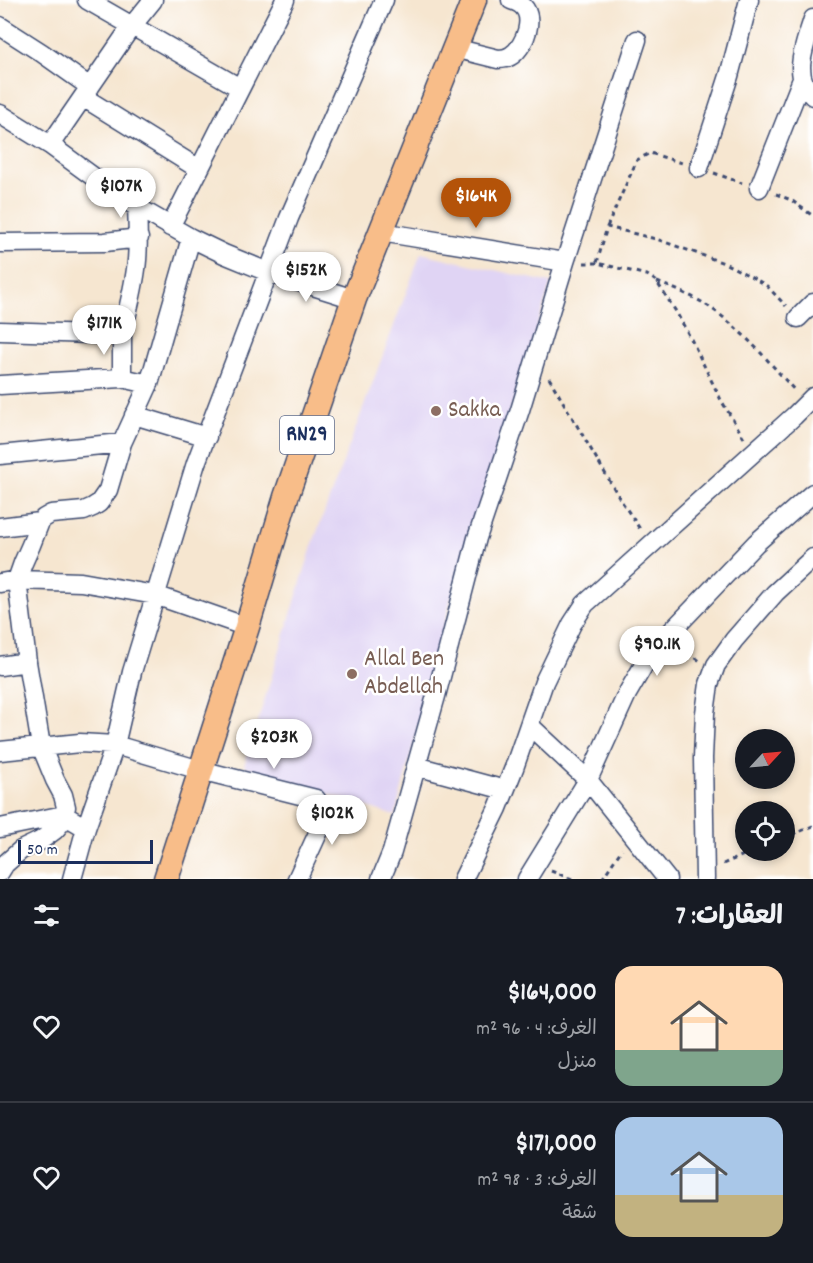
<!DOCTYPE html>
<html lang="ar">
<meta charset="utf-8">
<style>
body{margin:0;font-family:Dekko,"Playpen Sans Arabic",sans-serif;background:#242831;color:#f1f3f6;direction:rtl;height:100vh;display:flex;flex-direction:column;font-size:22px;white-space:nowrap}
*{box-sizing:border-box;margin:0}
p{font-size:20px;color:#9ea1a6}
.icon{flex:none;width:33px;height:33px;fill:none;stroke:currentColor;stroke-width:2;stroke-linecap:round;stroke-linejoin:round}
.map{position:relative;height:879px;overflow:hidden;direction:ltr}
.details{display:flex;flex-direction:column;background:#171b24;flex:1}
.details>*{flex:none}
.needle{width:39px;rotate:64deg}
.buttons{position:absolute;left:735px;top:729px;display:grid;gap:12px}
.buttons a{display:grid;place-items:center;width:60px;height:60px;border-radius:50%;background:#171b24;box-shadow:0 3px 9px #0003;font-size:30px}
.scale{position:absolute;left:18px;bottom:15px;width:135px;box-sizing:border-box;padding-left:6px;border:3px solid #1b2f5e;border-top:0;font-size:16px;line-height:21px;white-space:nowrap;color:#1b2f5e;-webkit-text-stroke:4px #fff;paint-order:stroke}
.price{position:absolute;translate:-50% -51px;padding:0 14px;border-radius:21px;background:#fff;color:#222;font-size:20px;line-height:39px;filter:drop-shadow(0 2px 3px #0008)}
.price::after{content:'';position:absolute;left:50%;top:36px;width:18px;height:14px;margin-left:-9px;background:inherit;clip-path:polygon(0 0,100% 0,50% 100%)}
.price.current{background:#b45309;color:#fff}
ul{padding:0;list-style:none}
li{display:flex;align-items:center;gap:18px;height:150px;padding:0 30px}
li+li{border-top:2px solid #363941}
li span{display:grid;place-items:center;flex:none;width:168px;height:120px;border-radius:18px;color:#555}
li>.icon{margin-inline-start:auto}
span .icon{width:72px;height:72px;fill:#fffc;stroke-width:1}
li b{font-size:26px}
h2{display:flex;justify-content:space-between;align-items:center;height:72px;padding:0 30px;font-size:26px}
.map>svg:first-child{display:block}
.built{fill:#e0d4f4}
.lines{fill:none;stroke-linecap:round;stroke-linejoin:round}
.minor-casing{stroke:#3c4a6f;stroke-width:21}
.major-casing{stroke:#3c4a6f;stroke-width:27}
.path{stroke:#3c4a6f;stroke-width:3;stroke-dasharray:4.5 4.5;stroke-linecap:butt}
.minor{stroke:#fff;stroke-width:18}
.major{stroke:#f8bd89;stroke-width:24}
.education-dot{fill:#8d6e63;stroke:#fff;stroke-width:2}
.labels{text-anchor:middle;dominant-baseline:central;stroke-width:5;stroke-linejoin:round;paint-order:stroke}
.shield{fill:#fff;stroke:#5f6d8e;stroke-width:1.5}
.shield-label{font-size:22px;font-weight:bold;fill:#1b2f5e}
.education-label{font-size:24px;fill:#785e54;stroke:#fff;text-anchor:start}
</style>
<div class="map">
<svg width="813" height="879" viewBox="0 0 813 879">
<rect width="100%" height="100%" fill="#fff"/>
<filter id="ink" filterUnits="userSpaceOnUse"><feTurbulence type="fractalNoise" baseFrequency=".0167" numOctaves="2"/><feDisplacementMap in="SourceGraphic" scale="12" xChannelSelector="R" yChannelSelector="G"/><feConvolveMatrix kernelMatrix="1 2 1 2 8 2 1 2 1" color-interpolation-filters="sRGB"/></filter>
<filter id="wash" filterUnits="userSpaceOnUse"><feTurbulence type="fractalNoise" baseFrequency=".008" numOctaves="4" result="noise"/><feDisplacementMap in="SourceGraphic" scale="24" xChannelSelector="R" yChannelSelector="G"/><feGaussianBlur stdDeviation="1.35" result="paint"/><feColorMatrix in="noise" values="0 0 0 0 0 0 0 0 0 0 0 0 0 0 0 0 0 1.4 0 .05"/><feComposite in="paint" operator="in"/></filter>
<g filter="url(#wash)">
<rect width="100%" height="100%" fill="#f6e6d0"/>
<!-- built -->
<path class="built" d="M 421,253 L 551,283 L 455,583 L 395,816 L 244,766 L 314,540 Z"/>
</g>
<g filter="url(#ink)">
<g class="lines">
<defs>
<path id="minor" d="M 87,0 L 240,88
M 813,19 C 806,43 790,75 813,96
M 0,26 L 42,53 L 90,87
M 454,48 L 498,59 C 504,59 508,58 512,55 C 525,46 537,15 520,4 C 517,2 514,1 511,0
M 83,97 L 199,169
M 0,114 L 50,145 L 125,200 L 191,238 L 224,254 L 268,272 L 354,299
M 50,145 L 131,27 L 153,0
M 699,168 L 729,76 L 749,0
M 759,188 L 802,79
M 170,227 L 285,0
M 381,232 L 565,262
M 0,243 L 105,242 L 139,238
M 798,318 L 813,303
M 0,331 L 122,335 C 127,313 133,292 136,269 C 139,249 138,228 137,207
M 122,378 L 122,335
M 0,385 L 122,378 L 149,384
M 134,415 L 207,437
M 0,455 L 122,443
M 0,527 L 40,522
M 0,583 L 17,580 L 81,582 L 155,595 L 247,627
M 0,666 L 27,662
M 529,725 L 588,780 L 667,879
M 0,751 L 80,743 L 115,745 L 200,770 L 316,799 L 322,808 L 324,820 L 297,879
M 416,766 L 505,790
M 0,828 L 64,815 L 86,828
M 0,872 L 5,864 L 21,850 L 40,841 L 55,830 L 61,823 L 66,807 L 63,795 L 55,780 L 41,746 L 27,662 L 17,580 L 23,563 L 31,545 L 40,522 L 44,518 L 51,514 L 84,511 L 93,507 L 99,503 L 108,490 L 122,443 L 149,384 L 191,238
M 72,879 L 86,828 L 115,745 L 132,672 L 196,463 L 289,218 L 384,0
M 381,879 L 392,852 L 436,696 L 477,538 L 520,410 L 565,262 L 637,40
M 463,879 L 498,808 L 514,768 L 544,682 L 572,624 L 585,604 L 794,416 L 813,397
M 527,879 L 588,780 L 627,694 L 645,663 L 667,636 L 756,543 L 813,493
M 705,879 L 703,758 L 705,713 L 709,684 L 716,665 L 734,640 L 775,593 L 813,558"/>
<path id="major" d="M 166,879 L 247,627 L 286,497 L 354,299 L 474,0"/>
</defs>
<!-- minor casing -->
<use href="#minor" class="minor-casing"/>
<!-- major casing -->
<use href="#major" class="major-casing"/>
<!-- path -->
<path class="path" d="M 714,173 L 742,183
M 776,194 L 791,200 L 813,216
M 607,227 L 637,160 L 650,153 L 682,163
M 584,263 L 597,263
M 657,282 C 675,289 693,296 708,306 C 742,329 769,362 796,392
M 549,378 L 622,502 L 642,532
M 744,438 L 721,400 L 690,337 L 675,310 L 656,281 L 647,275 L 597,263 L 607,227 L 656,239 L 724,263 L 750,276 L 767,286 L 786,306
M 681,647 L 700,661
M 784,838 L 813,826
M 723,864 L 755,850
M 551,871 L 572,879
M 602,879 L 622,849"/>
<!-- minor -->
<use href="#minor" class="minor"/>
<!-- major -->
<use href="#major" class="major"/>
</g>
</g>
<!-- markers -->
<g class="education-dot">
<circle cx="436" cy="411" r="6"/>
<circle cx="352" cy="674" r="6"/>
</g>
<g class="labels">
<!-- shield labels -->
<rect class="shield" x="280" y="416" width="54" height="38" rx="4.5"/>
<g class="shield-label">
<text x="307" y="435">RN29</text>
</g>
<!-- education labels -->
<g class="education-label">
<text x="448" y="411">Sakka</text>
<text x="364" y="660">Allal Ben<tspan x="364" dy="28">Abdellah</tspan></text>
</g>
</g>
</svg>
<div class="buttons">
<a><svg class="needle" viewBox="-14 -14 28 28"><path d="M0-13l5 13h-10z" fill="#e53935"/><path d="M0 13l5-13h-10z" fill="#9ea1a6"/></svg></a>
<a><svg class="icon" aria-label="locate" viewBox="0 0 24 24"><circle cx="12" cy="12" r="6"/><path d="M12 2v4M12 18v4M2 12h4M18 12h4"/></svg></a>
</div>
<div class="scale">50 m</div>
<b class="price" style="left:121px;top:219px">$107K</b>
<b class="price current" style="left:476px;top:229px">$164K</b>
<b class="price" style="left:306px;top:303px">$152K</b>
<b class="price" style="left:104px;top:356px">$171K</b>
<b class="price" style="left:657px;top:677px">$90.1K</b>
<b class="price" style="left:274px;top:770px">$203K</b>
<b class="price" style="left:332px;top:846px">$102K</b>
</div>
<section class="details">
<h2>العقارات: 7<svg class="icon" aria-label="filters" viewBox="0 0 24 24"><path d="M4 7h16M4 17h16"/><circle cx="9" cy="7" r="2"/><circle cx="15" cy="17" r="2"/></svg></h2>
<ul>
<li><span style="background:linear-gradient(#ffd9b3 70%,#7fa58c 0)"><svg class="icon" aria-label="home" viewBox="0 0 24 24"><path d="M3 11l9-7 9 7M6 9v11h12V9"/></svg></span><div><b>$164,000</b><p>الغرف: 4 · 96 m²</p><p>منزل</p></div><svg class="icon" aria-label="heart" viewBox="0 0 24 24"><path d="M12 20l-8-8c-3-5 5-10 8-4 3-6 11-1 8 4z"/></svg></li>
<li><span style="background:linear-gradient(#a9c7e8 65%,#c2b280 0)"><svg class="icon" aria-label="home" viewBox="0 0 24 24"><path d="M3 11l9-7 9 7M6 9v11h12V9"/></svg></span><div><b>$171,000</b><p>الغرف: 3 · 98 m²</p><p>شقة</p></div><svg class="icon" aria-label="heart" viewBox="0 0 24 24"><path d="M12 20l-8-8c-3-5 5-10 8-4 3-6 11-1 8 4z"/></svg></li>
</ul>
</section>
